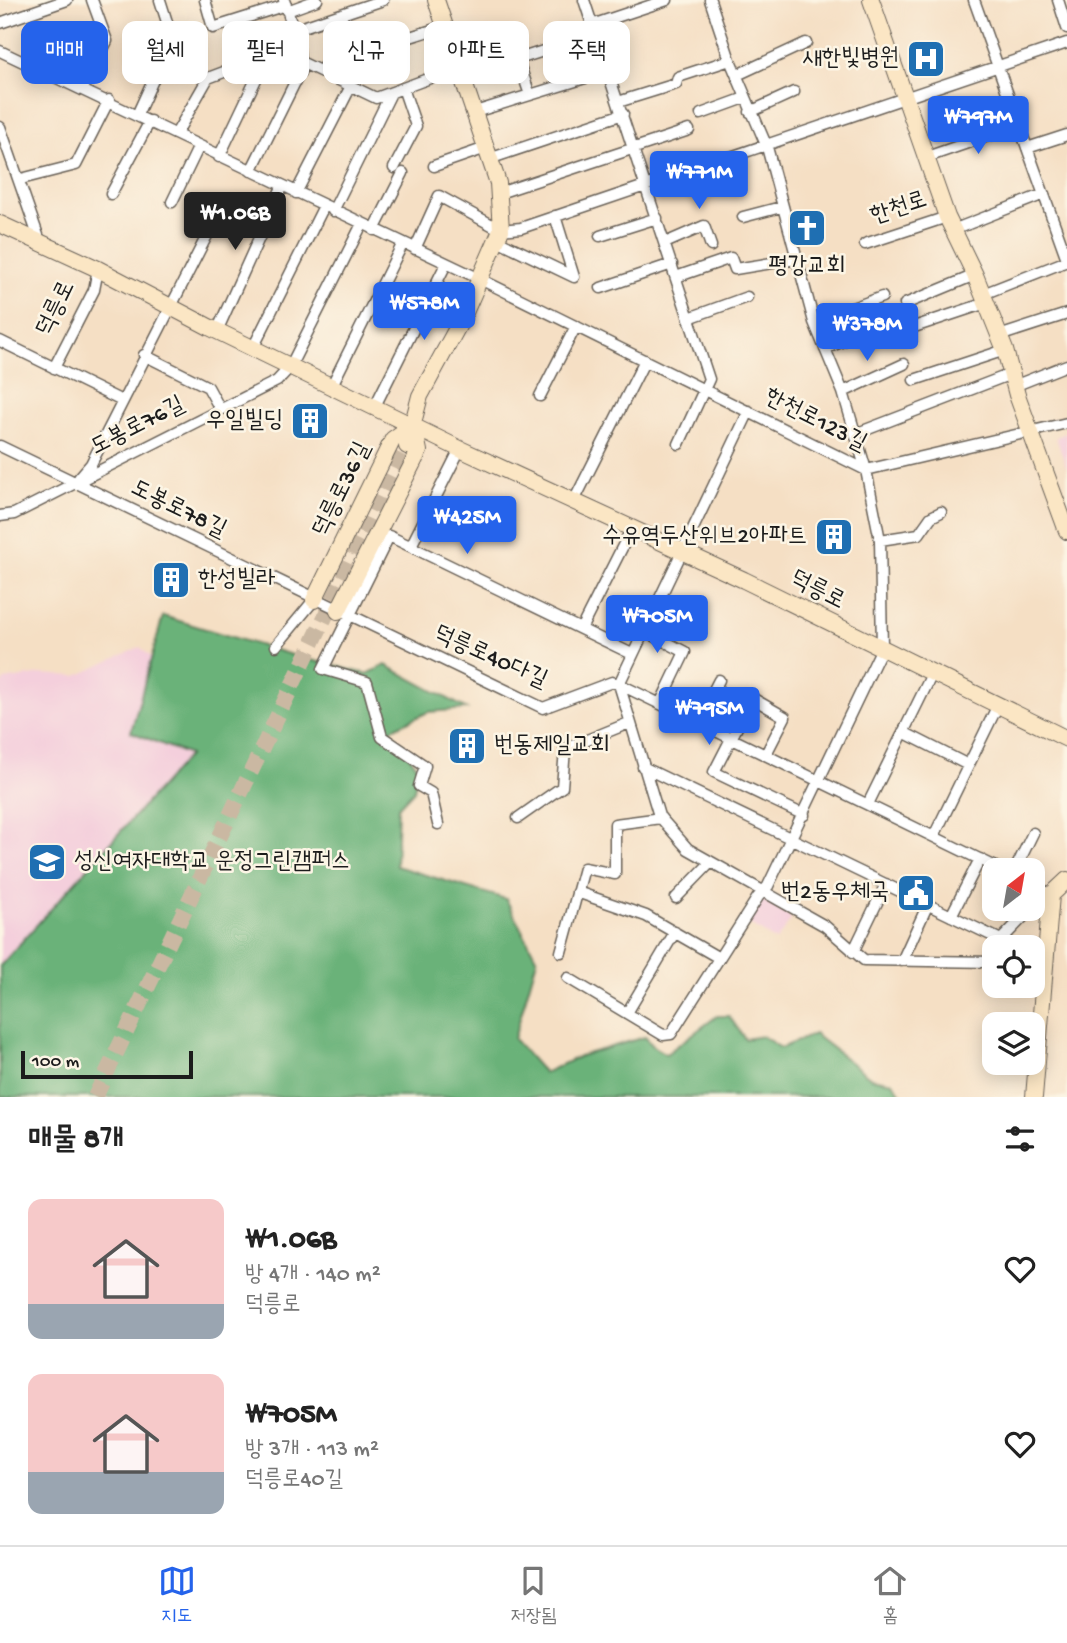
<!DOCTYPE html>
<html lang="ko">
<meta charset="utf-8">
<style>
body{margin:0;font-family:"Gochi Hand","Poor Story",sans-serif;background:#f2f2f2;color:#222;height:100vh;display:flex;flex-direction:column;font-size:26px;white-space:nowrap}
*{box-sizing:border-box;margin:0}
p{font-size:23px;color:#767676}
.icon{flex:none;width:38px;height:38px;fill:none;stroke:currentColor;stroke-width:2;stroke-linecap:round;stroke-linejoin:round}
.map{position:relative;height:1097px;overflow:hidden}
.panel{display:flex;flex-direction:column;background:#fff;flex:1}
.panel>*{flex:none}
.banner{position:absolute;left:21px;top:21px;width:700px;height:63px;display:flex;gap:14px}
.needle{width:46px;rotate:31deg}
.buttons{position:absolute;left:982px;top:858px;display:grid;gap:14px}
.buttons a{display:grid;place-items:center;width:63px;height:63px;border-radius:14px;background:#fff;box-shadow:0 4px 18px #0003;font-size:35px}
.scale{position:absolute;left:21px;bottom:18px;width:172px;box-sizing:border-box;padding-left:7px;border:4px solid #1c1c1c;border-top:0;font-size:19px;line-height:24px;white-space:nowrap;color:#1c1c1c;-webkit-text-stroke:5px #fcf5e5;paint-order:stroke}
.price{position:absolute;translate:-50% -60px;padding:0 16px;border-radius:7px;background:#2563eb;color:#fff;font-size:23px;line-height:46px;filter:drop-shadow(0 2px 4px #0008)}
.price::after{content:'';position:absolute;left:50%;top:42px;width:21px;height:16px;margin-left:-10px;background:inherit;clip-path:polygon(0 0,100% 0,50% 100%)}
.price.active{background:#222;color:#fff}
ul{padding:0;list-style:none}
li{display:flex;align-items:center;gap:21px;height:175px;padding:0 28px}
li span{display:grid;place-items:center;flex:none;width:196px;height:140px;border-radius:14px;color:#555}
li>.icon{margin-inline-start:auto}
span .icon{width:84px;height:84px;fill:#fffc;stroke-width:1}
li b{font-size:30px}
h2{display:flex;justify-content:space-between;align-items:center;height:84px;padding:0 28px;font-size:30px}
.tag{padding:0 24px;border-radius:14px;background:#fff;box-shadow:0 4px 18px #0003;font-size:24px;line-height:63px}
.tag.active{background:#2563eb;color:#fff}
.tab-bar{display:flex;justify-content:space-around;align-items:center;height:98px;border-top:2px solid #e0e0e0;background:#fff;font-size:19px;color:#767676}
.tab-bar a{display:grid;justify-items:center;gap:4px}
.tab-bar .active{color:#2563eb}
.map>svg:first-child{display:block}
.built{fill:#f4cfdc}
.forest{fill:#6ab279;stroke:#43674a;stroke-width:2}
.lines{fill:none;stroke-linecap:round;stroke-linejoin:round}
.secondary-tunnel{stroke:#cab8a2;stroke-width:16;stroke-dasharray:16 8;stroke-linecap:butt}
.street-casing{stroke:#686057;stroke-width:13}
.secondary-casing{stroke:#686057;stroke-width:18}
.street{stroke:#fff;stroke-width:10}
.secondary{stroke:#fbe6c4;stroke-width:16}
.labels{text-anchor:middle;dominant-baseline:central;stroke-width:5;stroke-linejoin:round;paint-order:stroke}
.poi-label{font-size:24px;fill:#1c1c1c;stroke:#fcf5e5;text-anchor:end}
.street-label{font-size:24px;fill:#1c1c1c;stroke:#fcf5e5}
</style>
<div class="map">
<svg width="1067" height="1097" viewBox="0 0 1067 1097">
<rect width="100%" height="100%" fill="#fcf5e5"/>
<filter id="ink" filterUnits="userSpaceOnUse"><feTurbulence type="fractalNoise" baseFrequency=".0143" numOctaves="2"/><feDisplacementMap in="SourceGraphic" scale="14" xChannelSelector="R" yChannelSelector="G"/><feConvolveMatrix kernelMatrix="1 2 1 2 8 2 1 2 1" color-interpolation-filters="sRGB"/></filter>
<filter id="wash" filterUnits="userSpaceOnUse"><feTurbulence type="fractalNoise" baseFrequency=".00686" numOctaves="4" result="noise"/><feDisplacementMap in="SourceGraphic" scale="28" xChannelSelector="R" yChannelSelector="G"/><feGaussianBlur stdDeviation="1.57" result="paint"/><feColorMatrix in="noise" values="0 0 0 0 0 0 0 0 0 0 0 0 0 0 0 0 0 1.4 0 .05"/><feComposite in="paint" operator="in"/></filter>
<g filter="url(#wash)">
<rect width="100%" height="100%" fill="#f5dfc4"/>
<!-- built -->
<path class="built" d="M 1067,433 L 1067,469 L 1056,437 Z
M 140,647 L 152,658 L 132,732 L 189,754 L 0,969 L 0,688 L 4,680 L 41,674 L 77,676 Z
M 761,898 L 792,918 L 776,941 L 746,922 Z"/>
<!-- forest -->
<path class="forest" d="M 163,616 L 295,656 L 367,674 L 386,665 L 467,709 L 428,712 L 390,730 L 418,768 L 414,790 L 398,807 L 396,866 L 506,899 L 537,959 L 514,1039 L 544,1073 L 580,1056 L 645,1037 L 654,1047 L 666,1054 L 717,1016 L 729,1016 L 745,1039 L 762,1036 L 781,1048 L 814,1034 L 871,1078 L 893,1082 L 903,1097 L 0,1097 L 0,966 L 189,755 L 131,732 Z"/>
</g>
<g filter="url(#ink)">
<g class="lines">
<!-- secondary-tunnel -->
<path class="secondary-tunnel" d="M 95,1097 L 407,446"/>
<defs>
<path id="street" d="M 160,0 L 173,41
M 205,0 L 213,28 L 286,5
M 584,0 L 709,379 L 679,444
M 974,0 L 1067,259
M 1058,0 L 1067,28
M 287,11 L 317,0
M 0,23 L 67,0
M 592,25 L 667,0
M 294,30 L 383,0
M 0,51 L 480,279 L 866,470 L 1067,423
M 518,60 L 530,95
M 301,62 L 376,98 L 460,67
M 321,70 L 327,63 L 445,26
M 737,75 L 806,43
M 463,77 L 596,34
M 83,88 L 107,41 L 92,0
M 618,102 L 676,84 L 678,77 L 730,60
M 475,112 L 608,71
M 750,112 L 794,92
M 701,114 L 745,98
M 137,115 L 153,80
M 0,127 L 41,244
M 176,134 L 208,78 L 298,44
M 1027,148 L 1067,135
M 219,157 L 268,54
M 927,157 L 1019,125
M 489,159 L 623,114
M 434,166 L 486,148
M 394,168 L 416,126 L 403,88
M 251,171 L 301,70 L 298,44 L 284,0
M 21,179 L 76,165 L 109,100
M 296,193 L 351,86
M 499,193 L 689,130
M 111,194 L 150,121
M 172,202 L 199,146
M 333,211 L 391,93
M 743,217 L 781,207
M 374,230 L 403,173
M 953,230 L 1044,194
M 600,236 L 657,218
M 497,240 L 574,277 L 555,216
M 665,243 L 704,226 L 711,246
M 865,244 L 947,217
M 415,249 L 439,196 L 501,230 L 521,228 L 1067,43
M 676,277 L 731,258 L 735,269 L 797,259
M 601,288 L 672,264
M 983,294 L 1067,261
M 905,304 L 975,275
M 689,318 L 747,297
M 814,322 L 882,297
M 908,329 L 986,303
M 217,331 L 282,187
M 999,336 L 1067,314
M 0,341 L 122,401
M 253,348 L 324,206
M 825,349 L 879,325
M 144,355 L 208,387 L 220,409
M 54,368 L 94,290 L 98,269
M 914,380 L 1005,350
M 332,385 L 403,243
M 1014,386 L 1067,365
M 843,392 L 904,364
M 540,396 L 576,326
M 375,406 L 446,264
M 749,411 L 619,684 L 659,816 L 688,849 L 825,926 L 864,960 L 994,962
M 855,434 L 1011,374
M 0,446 L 543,708 L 612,682 L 619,684 L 1002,870
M 79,478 L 91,464 L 221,208
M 574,501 L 645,360
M 0,516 L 14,514 L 277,381 L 290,367 L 362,224
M 880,540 L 919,534 L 931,517 L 941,512
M 411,546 L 460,449
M 581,629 L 632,528
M 643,630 L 685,652 L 661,702
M 276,646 L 314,600
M 698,721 L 719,680
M 903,732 L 968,765
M 766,754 L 785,717 L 752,698 L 714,772 L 804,815
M 643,767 L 1001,940 L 1032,908
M 868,804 L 932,674
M 518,818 L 562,787 L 565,749 L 629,723
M 438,824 L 431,793 L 419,786 L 425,766 L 382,737 L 367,682 L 323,669 L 389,536 L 632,654
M 934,836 L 998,705
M 1015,870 L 1033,833
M 1032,884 L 1051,895 L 1032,908
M 577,892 L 646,916 L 719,958
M 676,898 L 711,862
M 951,916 L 980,859
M 561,952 L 584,868 L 615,874 L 615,824 L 661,818
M 853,952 L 886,884
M 902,961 L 928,904
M 568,978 L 663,1035 L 671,1034 L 758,897 L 768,886 L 882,648 L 880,540 L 866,470 L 843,392 L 814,322 L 767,147 L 730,60 L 710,0
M 627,1013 L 675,932"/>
<path id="secondary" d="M 871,0 L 947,217 L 975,275 L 1005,350 L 1017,395 L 1067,531
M 0,224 L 98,269 L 211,328 L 460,449 L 744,580 L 1067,739
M 407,446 L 420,396 L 463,317 L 501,230 L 498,183 L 436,0
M 314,600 L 393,439 L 413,425
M 338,611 L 419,451 L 414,427
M 1034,1097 L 1051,895 L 1067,880"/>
</defs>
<!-- street casing -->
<use href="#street" class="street-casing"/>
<!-- secondary casing -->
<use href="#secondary" class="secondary-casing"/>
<!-- street -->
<use href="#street" class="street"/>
<!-- secondary -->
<use href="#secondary" class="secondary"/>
</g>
</g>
<!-- icons -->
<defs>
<symbol id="hospital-square" viewBox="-11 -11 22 22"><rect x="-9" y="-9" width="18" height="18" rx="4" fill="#1f6fb2" stroke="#fcf5e5"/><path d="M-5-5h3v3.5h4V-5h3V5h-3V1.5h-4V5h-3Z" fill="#fff"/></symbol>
<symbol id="church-square" viewBox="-11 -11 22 22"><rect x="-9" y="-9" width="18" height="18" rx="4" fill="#1f6fb2" stroke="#fcf5e5"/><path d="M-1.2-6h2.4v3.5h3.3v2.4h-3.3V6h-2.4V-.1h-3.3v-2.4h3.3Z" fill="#fff"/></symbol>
<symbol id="building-square" viewBox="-11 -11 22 22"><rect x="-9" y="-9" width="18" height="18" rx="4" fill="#1f6fb2" stroke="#fcf5e5"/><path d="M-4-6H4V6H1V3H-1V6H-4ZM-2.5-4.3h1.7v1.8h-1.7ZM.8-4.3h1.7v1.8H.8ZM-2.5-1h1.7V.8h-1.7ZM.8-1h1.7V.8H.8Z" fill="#fff"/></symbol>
<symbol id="university-square" viewBox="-11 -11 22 22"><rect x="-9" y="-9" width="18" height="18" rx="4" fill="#1f6fb2" stroke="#fcf5e5"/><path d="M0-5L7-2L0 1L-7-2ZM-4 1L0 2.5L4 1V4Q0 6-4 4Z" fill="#fff"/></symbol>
<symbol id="civic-square" viewBox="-11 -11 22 22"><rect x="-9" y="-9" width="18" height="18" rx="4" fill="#1f6fb2" stroke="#fcf5e5"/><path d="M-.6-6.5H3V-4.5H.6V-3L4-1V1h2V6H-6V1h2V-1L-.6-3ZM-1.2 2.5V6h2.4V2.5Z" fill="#fff"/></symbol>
</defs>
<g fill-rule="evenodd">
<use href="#hospital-square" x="904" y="37" width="44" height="44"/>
<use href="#church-square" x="785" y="206" width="44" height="44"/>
<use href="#building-square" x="288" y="399" width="44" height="44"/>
<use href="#building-square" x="812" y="515" width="44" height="44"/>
<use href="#building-square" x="149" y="558" width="44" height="44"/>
<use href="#building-square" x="445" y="724" width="44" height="44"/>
<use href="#university-square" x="25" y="840" width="44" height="44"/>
<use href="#civic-square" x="894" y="871" width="44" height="44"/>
</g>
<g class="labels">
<!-- poi labels -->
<g class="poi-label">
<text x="899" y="59">새한빛병원</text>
<text x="807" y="267" text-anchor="middle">평강교회</text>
<text x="283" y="421">우일빌딩</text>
<text x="807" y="537">수유역두산위브2아파트</text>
<text x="198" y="580" text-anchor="start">한성빌라</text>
<text x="494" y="746" text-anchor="start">번동제일교회</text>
<text x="74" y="862" text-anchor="start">성신여자대학교 운정그린캠퍼스</text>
<text x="889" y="893">번2동우체국</text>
</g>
<!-- street labels -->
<g class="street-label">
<text transform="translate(899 209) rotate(-18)">한천로</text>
<text transform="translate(57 309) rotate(-64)">덕릉로</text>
<text transform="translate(815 421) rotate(27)">한천로123길</text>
<text transform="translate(138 427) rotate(-27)">도봉로76길</text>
<text transform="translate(343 490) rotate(-64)">덕릉로36길</text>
<text transform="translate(178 510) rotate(26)">도봉로78길</text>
<text transform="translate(817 591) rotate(27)">덕릉로</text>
<text transform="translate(490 658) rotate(24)">덕릉로40다길</text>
</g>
</g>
</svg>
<div class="buttons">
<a><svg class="needle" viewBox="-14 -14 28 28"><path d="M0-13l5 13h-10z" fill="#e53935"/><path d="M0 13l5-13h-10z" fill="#767676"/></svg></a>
<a><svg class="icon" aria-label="locate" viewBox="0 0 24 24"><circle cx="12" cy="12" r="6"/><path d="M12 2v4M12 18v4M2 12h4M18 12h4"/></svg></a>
<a><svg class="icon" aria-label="layers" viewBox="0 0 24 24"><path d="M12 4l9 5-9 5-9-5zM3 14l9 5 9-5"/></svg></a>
</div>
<div class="scale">100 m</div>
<b class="price" style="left:978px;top:156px">₩797M</b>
<b class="price" style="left:699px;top:211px">₩771M</b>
<b class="price active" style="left:235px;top:252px">₩1.06B</b>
<b class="price" style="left:424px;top:342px">₩578M</b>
<b class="price" style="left:867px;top:363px">₩378M</b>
<b class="price" style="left:467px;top:556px">₩425M</b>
<b class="price" style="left:657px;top:655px">₩705M</b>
<b class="price" style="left:709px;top:747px">₩795M</b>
<div class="banner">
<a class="tag active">매매</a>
<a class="tag">월세</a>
<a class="tag">필터</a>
<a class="tag">신규</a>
<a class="tag">아파트</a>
<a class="tag">주택</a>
</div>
</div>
<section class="panel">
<h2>매물 8개<svg class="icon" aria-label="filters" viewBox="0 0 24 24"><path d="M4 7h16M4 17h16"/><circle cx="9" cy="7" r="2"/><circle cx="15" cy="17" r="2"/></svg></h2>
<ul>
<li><span style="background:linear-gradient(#f6c9c9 75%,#9aa5b1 0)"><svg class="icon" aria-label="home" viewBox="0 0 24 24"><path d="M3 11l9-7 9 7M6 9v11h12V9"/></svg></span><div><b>₩1.06B</b><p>방 4개 · 140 m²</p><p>덕릉로</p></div><svg class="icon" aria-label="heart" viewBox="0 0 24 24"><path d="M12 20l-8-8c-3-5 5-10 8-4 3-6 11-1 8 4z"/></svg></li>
<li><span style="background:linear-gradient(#f6c9c9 70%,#9aa5b1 0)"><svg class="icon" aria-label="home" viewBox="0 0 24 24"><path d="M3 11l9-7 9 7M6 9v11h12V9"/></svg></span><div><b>₩705M</b><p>방 3개 · 113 m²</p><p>덕릉로40길</p></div><svg class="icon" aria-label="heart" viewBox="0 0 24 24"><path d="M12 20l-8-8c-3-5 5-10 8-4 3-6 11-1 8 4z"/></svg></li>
</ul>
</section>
<nav class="tab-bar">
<a class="active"><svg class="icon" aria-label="map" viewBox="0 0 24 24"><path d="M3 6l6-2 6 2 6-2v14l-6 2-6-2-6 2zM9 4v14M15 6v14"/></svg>지도</a>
<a><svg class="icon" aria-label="saved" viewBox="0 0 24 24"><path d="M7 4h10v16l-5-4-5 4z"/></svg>저장됨</a>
<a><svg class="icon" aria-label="home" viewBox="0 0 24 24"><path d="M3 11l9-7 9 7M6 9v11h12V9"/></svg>홈</a>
</nav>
